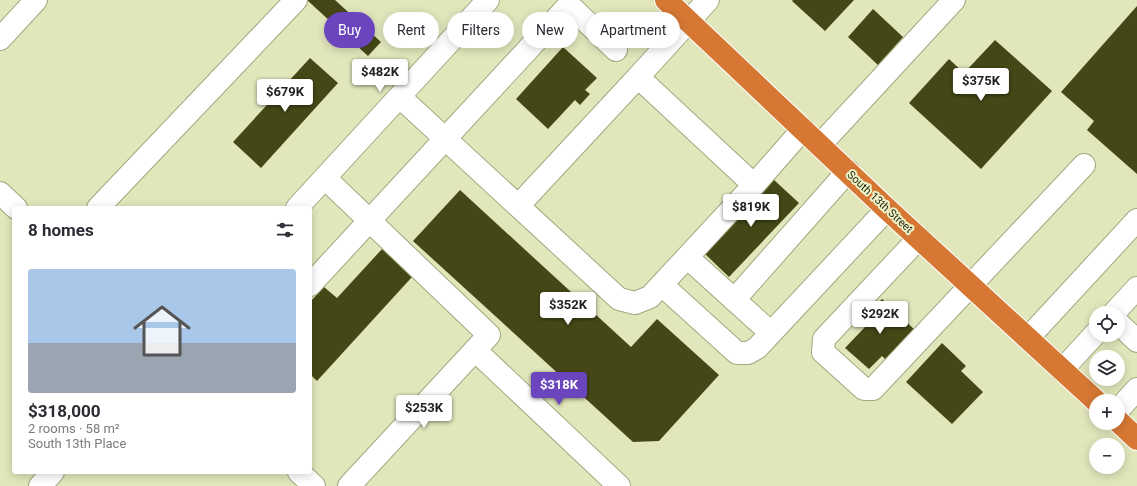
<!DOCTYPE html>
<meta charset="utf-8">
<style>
body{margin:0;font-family:Roboto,sans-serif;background:#f2f2f3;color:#2b2b33;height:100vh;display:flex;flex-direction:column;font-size:15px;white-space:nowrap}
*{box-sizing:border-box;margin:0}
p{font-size:13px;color:#7c7c81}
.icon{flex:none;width:22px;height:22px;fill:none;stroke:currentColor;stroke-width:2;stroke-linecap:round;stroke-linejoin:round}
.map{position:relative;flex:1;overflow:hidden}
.sheet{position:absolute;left:12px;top:206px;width:300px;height:268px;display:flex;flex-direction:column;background:#fff;border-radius:4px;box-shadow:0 2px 10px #0003}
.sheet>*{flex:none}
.guide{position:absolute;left:324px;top:12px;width:380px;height:36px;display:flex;gap:8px}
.controls{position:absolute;left:1089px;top:306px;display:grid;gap:8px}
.controls a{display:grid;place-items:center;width:36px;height:36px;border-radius:50%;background:#fff;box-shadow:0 2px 10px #0003;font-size:20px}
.price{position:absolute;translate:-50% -34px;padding:0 9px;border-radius:4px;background:#fff;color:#222;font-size:13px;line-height:26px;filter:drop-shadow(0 1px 2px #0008)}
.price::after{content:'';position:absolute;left:50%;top:24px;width:12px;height:9px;margin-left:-6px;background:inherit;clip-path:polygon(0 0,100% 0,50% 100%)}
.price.selected{background:#6a45bd;color:#fff}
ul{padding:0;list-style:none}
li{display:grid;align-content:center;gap:8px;height:212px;padding:0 16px}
li span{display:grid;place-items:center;height:124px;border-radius:4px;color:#555}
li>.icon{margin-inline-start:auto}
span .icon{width:72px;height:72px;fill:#fffc;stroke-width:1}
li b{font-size:17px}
h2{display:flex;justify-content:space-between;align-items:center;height:48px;padding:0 16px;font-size:17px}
.chip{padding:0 14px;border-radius:18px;background:#fff;box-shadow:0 2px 10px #0003;font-size:14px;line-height:36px}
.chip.selected{background:#6a45bd;color:#fff}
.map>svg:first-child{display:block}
.building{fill:#454816}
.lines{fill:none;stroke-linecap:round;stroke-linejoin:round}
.minor-casing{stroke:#a3a87f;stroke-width:24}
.highway-casing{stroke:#fff;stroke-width:24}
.minor{stroke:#fff;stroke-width:22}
.highway{stroke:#d67834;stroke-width:22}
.labels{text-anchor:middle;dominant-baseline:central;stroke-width:4;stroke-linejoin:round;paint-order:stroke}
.street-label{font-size:11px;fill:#1e1f0f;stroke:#eef3c7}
</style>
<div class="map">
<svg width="1137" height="486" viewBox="0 0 1137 486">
<rect width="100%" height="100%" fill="#e1e6bb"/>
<!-- building -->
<path class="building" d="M 307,0 L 335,0 L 381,42 L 368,56 Z
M 793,0 L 854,0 L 825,31 L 792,1 Z
M 1137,6 L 1137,174 L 1087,130 L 1094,121 L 1061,92 Z
M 873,9 L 903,37 L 878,65 L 848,37 Z
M 995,40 L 1052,91 L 981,169 L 909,103 L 949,59 L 964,73 Z
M 563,47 L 597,78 L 585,90 L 590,94 L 580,105 L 575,100 L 548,129 L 516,99 Z
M 310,58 L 338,83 L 261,168 L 233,142 Z
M 773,179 L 799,203 L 729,277 L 704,253 Z
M 460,190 L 631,347 L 657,319 L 719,375 L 659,441 L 633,442 L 413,241 Z
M 382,249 L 412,277 L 317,381 L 310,374 L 310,302 L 324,287 L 337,298 Z
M 882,299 L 916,331 L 887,361 L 882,356 L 869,369 L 845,348 L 865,327 L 860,322 Z
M 942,343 L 966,366 L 961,371 L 983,392 L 952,424 L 906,382 Z"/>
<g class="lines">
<defs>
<path id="minor" d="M 708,0 L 638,77 L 754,185
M 0,39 L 36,0
M 400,97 L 619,299 L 635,303 L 650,297 L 754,185 L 803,129
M 820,145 L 954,0
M 325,178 L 489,335 L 349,486
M 0,193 L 16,208
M 518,206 L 638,77
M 98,208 L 296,0
M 297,208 L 488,0
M 919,238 L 824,339 L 823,352 L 864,389 L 873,389 L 1084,165
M 687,257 L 771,333
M 310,285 L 569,5 L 616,50
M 662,285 L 737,353 L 748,353 L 757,348 L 887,209
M 734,300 L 848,171
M 1114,313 L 1137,288
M 1118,323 L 1137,341
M 1028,338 L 1137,220
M 475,350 L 619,486
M 1062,370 L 1096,333
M 1118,410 L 1137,389
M 299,472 L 314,486
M 40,486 L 53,472"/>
<path id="highway" d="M 666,0 L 887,209 L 1096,401
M 1118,421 L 1137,439"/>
</defs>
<!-- minor casing -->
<use href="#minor" class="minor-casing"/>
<!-- highway casing -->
<use href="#highway" class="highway-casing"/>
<!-- minor -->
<use href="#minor" class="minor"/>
<!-- highway -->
<use href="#highway" class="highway"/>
</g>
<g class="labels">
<!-- street labels -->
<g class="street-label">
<text transform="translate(880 202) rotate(43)">South 13th Street</text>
</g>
</g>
</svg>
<div class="controls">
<a><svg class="icon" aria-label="locate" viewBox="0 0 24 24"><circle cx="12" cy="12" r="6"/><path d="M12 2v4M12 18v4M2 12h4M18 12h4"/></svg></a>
<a><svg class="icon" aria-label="layers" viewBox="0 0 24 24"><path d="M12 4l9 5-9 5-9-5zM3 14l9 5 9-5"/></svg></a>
<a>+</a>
<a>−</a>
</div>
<b class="price" style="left:380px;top:93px">$482K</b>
<b class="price" style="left:981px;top:102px">$375K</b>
<b class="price" style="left:285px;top:113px">$679K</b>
<b class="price" style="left:751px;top:228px">$819K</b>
<b class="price" style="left:568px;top:326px">$352K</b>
<b class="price" style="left:880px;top:335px">$292K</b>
<b class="price selected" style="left:559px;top:406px">$318K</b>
<b class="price" style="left:424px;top:429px">$253K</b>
<div class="guide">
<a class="chip selected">Buy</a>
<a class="chip">Rent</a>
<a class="chip">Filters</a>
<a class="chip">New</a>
<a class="chip">Apartment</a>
</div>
<section class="sheet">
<h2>8 homes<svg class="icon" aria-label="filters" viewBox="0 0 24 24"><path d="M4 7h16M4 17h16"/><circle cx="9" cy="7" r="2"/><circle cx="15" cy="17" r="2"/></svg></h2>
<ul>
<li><span style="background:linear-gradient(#a9c7e8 60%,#9aa5b1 0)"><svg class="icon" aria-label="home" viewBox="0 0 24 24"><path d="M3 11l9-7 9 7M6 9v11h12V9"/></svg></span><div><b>$318,000</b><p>2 rooms · 58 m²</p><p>South 13th Place</p></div></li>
</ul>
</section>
</div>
